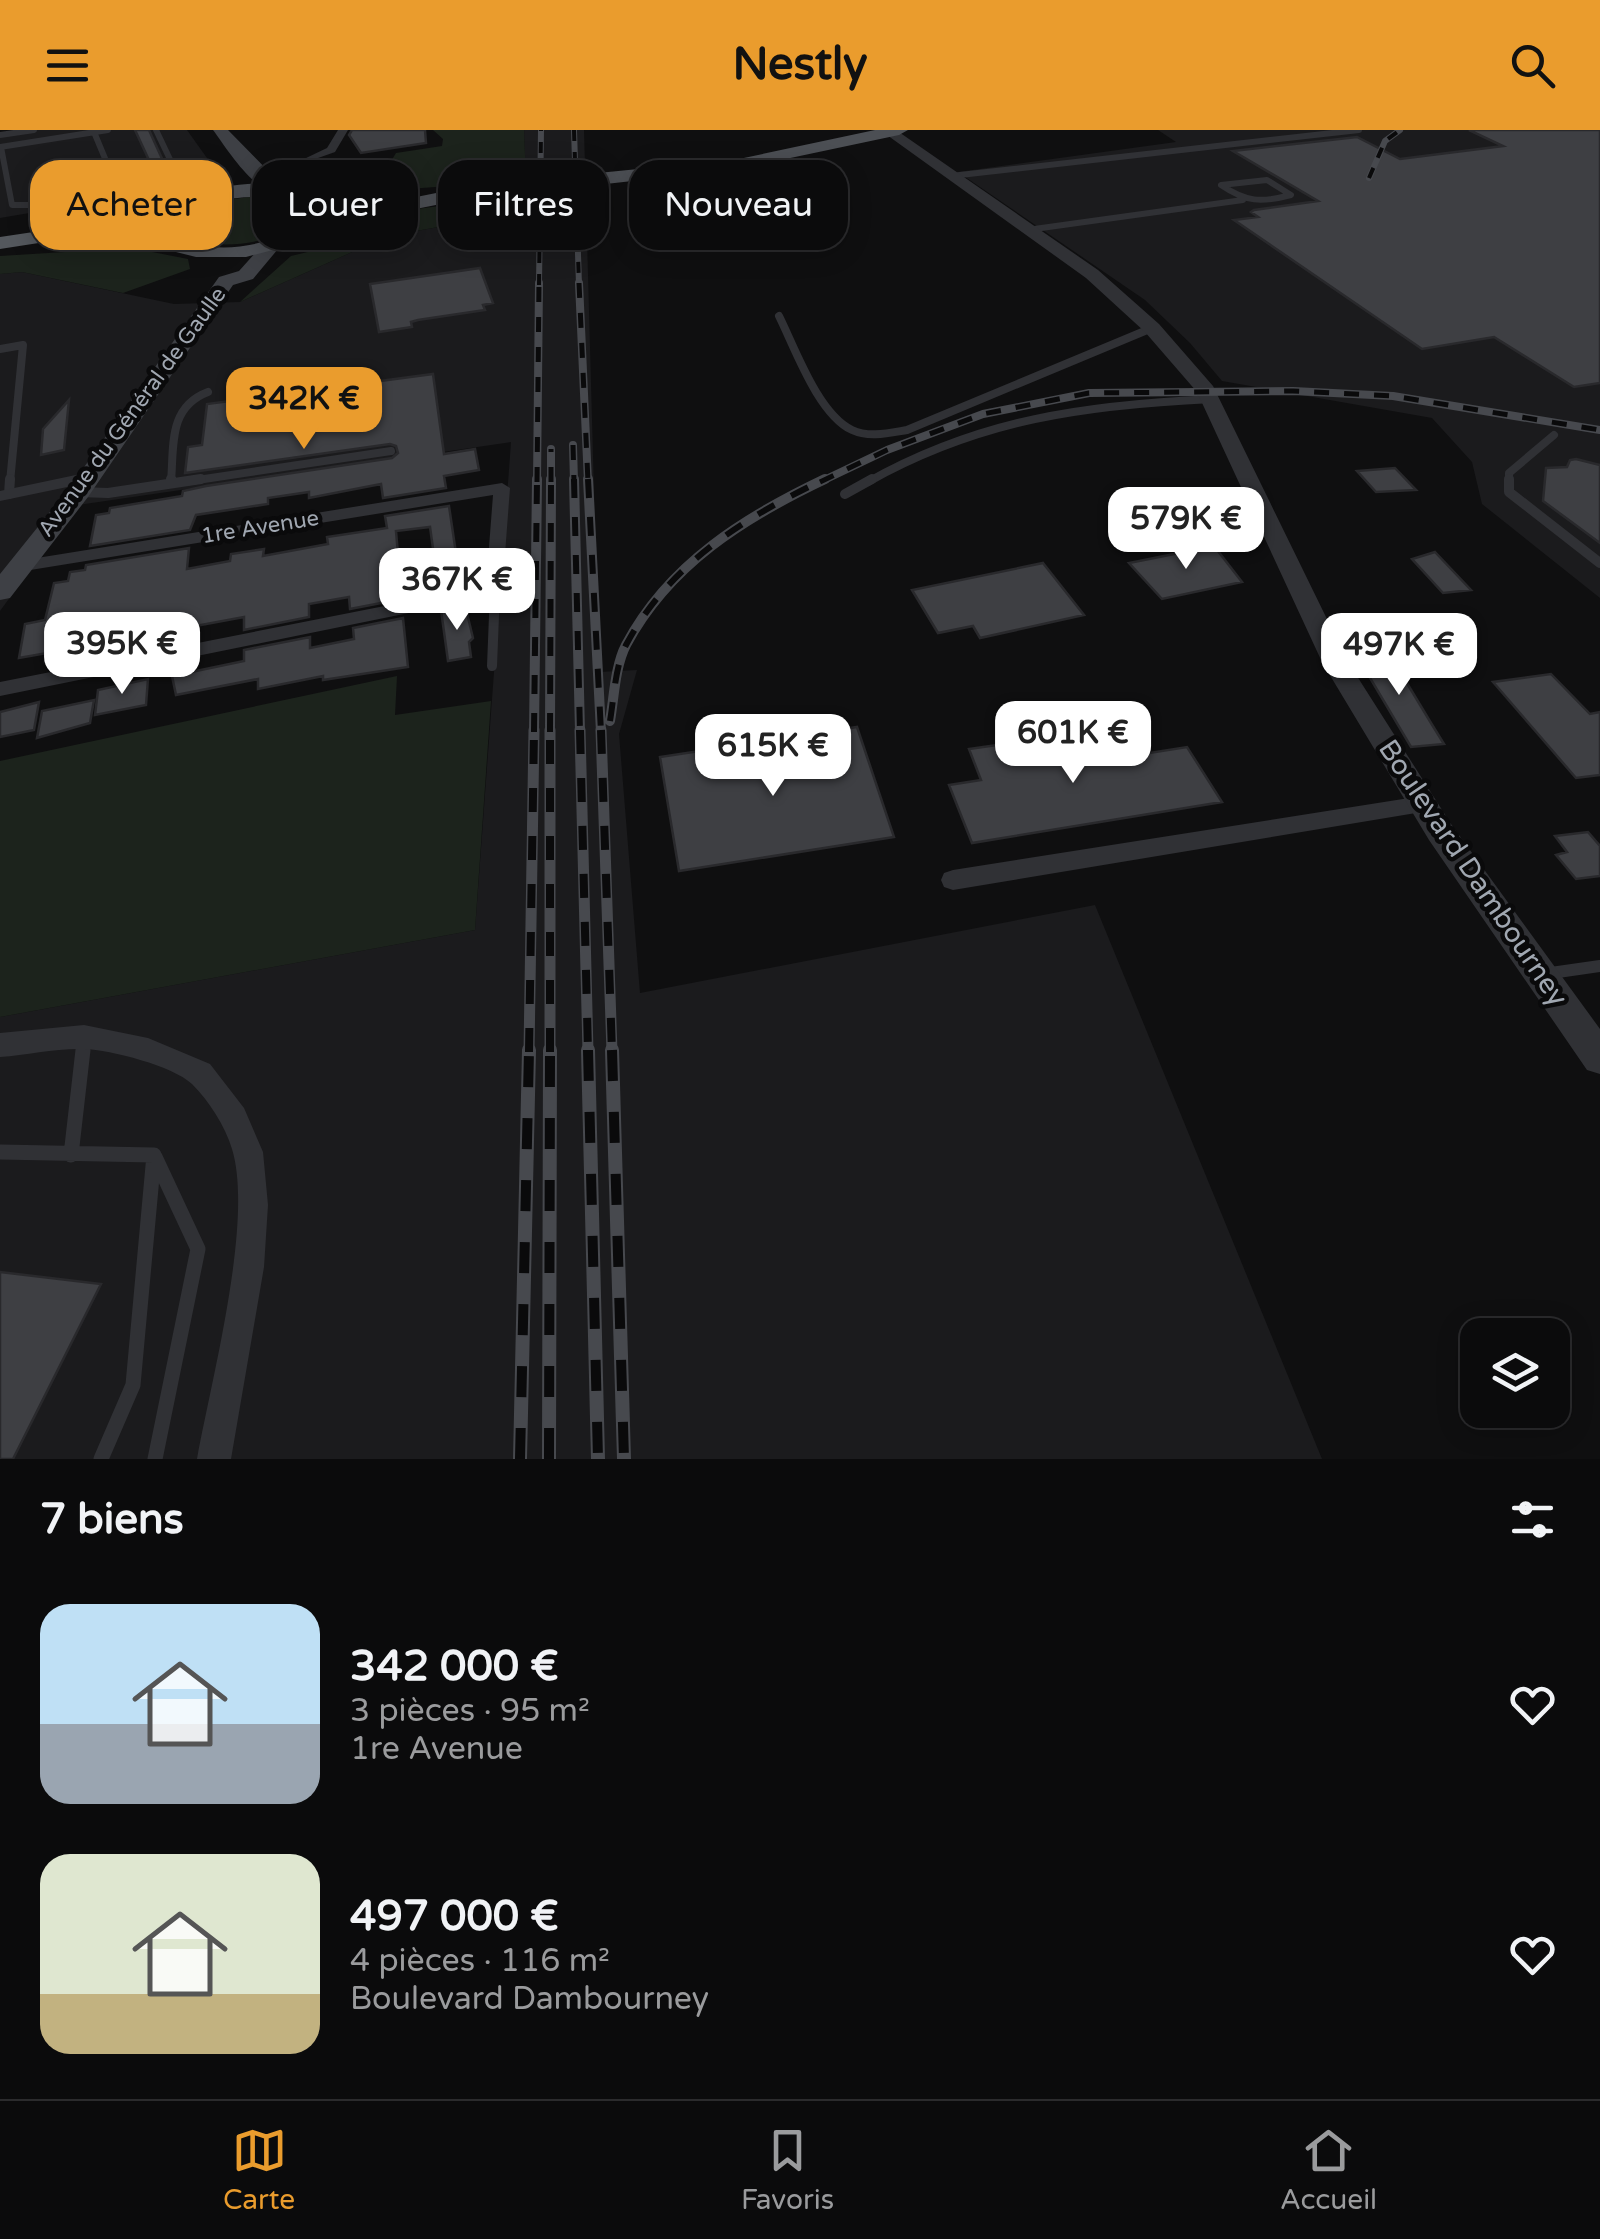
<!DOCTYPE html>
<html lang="fr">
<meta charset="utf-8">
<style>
body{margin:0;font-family:"Varela Round",sans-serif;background:#19191a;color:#f1f3f6;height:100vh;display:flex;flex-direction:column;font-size:38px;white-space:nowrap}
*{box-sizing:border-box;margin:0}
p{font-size:32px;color:#9a9b9d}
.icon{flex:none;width:55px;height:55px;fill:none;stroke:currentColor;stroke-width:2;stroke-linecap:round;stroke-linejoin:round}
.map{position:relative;height:1329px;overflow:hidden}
.details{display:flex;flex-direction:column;background:#0b0b0c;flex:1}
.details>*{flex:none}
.banner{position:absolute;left:30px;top:30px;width:1000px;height:90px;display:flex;gap:20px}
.buttons{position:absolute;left:1460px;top:1188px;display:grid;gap:20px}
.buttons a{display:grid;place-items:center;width:110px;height:110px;border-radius:20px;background:#0b0b0c;box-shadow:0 5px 25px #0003,0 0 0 2px #2b2b2d;font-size:50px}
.price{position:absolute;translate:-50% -85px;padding:0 22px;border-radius:20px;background:#fff;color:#222;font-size:32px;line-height:65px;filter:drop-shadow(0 2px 5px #0008)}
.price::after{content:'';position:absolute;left:50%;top:60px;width:30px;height:22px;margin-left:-15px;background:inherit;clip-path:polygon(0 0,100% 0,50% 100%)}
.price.current{background:#ea9c2d;color:#111}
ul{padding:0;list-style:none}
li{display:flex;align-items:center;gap:30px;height:250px;padding:0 40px}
li span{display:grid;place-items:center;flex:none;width:280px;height:200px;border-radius:30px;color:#555}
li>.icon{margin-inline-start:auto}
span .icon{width:120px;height:120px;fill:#fffc;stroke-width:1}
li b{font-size:42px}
h2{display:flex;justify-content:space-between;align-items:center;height:120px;padding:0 40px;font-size:42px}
.chip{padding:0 35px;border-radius:30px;background:#0b0b0c;box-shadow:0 5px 25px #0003,0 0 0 2px #2b2b2d;font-size:35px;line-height:90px}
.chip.current{background:#ea9c2d;color:#111}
header{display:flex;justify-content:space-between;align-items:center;height:130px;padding:0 40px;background:#ea9c2d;color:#111;font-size:45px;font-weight:700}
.tab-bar{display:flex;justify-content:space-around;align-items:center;height:140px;border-top:2px solid #2b2b2d;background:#0b0b0c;font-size:28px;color:#9a9b9d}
.tab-bar a{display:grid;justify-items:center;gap:5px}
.tab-bar .current{color:#ea9c2d}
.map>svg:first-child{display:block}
.built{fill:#1b1b1d}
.green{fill:#1c231c}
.building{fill:#3e3f43;stroke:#29292c;stroke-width:2.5}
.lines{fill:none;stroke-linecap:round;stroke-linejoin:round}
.service-far4{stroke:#303135;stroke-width:6}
.service-far3{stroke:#303135;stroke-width:8}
.service-far2{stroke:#303135;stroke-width:10}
.service-far1{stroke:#303135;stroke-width:12}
.service{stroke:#303135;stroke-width:15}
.minor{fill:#303135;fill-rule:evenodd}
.tertiary{fill:#303135;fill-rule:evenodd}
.secondary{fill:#3e4045;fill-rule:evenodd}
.primary{fill:#4c4f54;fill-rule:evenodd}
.trunk{fill:#54585d;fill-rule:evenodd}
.rail-far4-casing{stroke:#47494e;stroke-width:6}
.rail-far3-casing{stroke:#47494e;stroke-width:8}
.rail-far2-casing{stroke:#47494e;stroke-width:10}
.rail-far1-casing{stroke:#47494e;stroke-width:11}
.rail-casing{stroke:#47494e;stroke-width:14}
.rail-far4{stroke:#0a0a0b;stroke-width:4;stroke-dasharray:11;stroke-linecap:butt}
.rail-far3{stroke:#0a0a0b;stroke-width:5;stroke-dasharray:15;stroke-linecap:butt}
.rail-far2{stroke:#0a0a0b;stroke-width:6;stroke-dasharray:19;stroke-linecap:butt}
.rail-far1{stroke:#0a0a0b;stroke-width:8;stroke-dasharray:24;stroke-linecap:butt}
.rail{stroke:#0a0a0b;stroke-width:10;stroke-dasharray:31;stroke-linecap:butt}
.primary-bridge{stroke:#4c4f54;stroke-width:19}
.labels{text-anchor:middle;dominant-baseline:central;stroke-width:9;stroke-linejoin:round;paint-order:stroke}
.far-street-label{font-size:22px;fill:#a0a7b1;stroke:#0a0a0b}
.street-label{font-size:28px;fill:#a0a7b1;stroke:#0a0a0b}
</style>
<header><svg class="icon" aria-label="menu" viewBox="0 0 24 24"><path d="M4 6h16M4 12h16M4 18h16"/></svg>Nestly<svg class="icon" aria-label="search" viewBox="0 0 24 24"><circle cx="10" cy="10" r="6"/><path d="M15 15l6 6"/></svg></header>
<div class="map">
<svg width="1600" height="1329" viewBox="0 0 1600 1329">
<rect width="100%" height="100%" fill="#0f0f10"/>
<!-- built -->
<path class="built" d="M 27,0 L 187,0 L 207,28 L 209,40 L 200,54 L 0,88 L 0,4 Z
M 524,0 L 584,0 L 599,542 L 637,540 L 619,604 L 640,863 L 1095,775 L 1322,1329 L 0,1329 L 0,887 L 475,800 L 511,312 L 78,375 L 0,481 L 0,144 L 22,142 L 174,174 L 240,172 L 388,106 L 523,82 L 526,63 Z
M 1158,0 L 1600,0 L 1600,468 L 1482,374 L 1472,332 L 1432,288 L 1222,251 L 1190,213 L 1145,170 L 958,42 L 1176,12 Z"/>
<!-- green -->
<path class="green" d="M 433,0 L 524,0 L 526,50 L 396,60 L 350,49 L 384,43 L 396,23 L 442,16 L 443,9 Z
M 526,65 L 523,82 L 388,106 L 240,172 L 291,126 L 316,120 L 350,97 L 401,81 Z
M 249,67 L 285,68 L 304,76 L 307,86 C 287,112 203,128 182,99 C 190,74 226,70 249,67 Z
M 113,119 L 142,120 L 188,129 L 190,139 L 123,163 L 22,142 L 0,144 L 0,126 Z
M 397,546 L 395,585 L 491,571 L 475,800 L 0,887 L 0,631 Z"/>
<!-- building -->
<path class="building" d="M 135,0 L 149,0 L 170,46 L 176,49 L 183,44 L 186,50 L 160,54 Z
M 352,0 L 425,0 L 426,13 L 361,23 L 349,5 Z
M 1469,0 L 1600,0 L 1600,253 L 1574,257 L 1494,207 L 1422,219 L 1234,90 L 1258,87 L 1251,82 L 1254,80 L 1318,71 L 1233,21 L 1357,7 L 1400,29 L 1503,16 Z
M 480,138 L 493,173 L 483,175 L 485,180 L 418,190 L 411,192 L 412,197 L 379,202 L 370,154 Z
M 433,244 L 444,324 L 475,319 L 479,340 L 444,346 L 446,358 L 383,368 L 381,354 L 309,368 L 309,362 L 268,368 L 268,374 L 196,385 L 190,400 L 90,416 L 96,385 L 109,383 L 110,378 L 182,366 L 183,361 L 206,356 L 392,328 L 398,323 L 396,316 L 390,314 L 185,343 L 188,317 L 202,315 L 207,274 Z
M 69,270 L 64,320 L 41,325 L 43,299 Z
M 1576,329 L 1600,335 L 1600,413 L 1543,371 L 1546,338 L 1567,337 L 1570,330 Z
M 1395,338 L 1416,360 L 1376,362 L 1357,341 Z
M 449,376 L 461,457 L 439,462 L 430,397 L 396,401 L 402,469 L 350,479 L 349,467 L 309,474 L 309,487 L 244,500 L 244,487 L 190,497 L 190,507 L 142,517 L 144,498 L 88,507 L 85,525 L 45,532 L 47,523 L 19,528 L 25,494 L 45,490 L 54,453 L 68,451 L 70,442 L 85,440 L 86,435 L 189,418 L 187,439 L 230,431 L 231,424 L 264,419 L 263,426 L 328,414 L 327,407 L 387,398 L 385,386 Z
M 1214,416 L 1242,452 L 1162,469 L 1129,433 Z
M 1435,422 L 1471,460 L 1443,463 L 1412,429 Z
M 1043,433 L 1084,485 L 980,508 L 973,496 L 938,503 L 912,460 Z
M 465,475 L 473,508 L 469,512 L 471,527 L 448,531 L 441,480 Z
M 403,488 L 408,537 L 323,550 L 323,546 L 258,559 L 258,549 L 176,565 L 172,546 L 244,531 L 244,520 L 310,507 L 310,518 L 354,509 L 353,498 Z
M 1387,520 L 1431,593 L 1444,614 L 1411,617 L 1354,521 Z
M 1551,544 L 1590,584 L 1600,582 L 1600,645 L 1576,648 L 1493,552 Z
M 148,549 L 146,575 L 95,585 L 98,560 Z
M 94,570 L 90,593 L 37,608 L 42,581 Z
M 39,572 L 34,600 L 0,607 L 0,582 Z
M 857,597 L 894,707 L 679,741 L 660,627 Z
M 1102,600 L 1118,628 L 1187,617 L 1222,672 L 972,713 L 949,655 L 981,650 L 969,619 Z
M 1588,702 L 1600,716 L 1600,746 L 1576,749 L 1556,725 L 1567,722 L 1555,706 Z
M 0,1142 L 101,1154 L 13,1329 L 0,1329 Z"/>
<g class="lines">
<!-- service-far4 -->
<path class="service-far4" d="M 156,0 L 176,42
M 0,5 L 34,0
M 0,17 L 108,0
M 1,17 L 12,75 L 60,75 L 119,62 L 94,2
M 951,46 L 1359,0
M 1267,50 L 1291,65 C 1261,73 1246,72 1221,55 Z
M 1027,100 L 1243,70"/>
<!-- service-far3 -->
<path class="service-far3" d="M 779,186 C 795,218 818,284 852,300 C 869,308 889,303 907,300 L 1152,198
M 0,219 L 23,215 L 10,352
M 171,352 C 174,316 168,277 208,262
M 184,352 L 391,321
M 868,352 C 980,289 1086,275 1212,269
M 1509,352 L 1509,343 L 1554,305"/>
<!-- service-far2 -->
<path class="service-far2" d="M 1509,349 L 1509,362 L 1600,433
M 171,353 L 171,349
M 79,362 L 108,363 L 201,349
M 9,364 L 10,349
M 845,364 L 872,349
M 492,536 L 495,460"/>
<!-- service-far1 -->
<path class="service-far1" d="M 1544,844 L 1600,836
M 82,922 L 84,907"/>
<!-- service -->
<path class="service" d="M 0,1022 L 154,1025 L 133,1255 L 101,1329
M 71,1025 L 83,920
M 155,1027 L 198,1119 L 155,1329"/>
<!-- minor -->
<path class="minor" d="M 338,0 L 348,0 L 335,22 L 304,33 L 304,29 L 327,18 Z
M 90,342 L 96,343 L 96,351 L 0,371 L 0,361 Z
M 502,353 L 510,358 L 502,464 L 0,566 L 0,552 L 486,456 L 493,365 L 18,442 L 12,440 L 12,432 Z
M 1422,666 L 1430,668 L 1433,674 L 1430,680 L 1422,682 L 953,760 L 944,757 L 941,750 L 944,743 L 953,740 Z
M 84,895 L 148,908 L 210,934 L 244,978 L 263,1022 L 268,1075 L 264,1137 L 231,1329 L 197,1329 C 211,1251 254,1091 232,1019 C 225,996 209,971 192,954 C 173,936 111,920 84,919 C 57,918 27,925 0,927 L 0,903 Z"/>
<!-- tertiary -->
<path class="tertiary" d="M 880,0 L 896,0 L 1098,140 L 1159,194 L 1213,256 L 1348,532 L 1451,694 L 1600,899 L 1600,944 L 1587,940 L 1429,710 L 1322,532 L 1197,262 L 1145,202 L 1086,148 Z"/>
<!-- secondary -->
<path class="secondary" d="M 213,0 L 228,0 L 284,57 L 284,63 C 256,67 228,20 213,0 Z
M 272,110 L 278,111 L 278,119 L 253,149 L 233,155 L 88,367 L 10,468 L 0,470 L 0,444 L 70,357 L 219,147 L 239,141 L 266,111 Z"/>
<!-- primary -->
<path class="primary" d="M 875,0 L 908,0 L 899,5 L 739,39 L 588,56 L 579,50 L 588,44 L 739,29 Z
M 520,52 L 527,54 L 527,62 L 451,72 L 325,97 L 303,112 L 246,127 L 196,127 L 168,120 L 151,105 C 167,55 261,46 306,58 C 316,61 325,68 334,73 L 337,83 L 451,60 ZM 263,66 L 299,68 L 317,83 C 284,115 211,131 172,103 C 182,69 233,68 263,66 Z"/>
<!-- trunk -->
<path class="trunk" d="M 167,82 L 177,88 L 174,92 L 0,119 L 0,107 Z"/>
<defs>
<path id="rail-far4" d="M 574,0 L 579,155
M 1369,48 L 1385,11 L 1400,0
M 539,155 L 541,0"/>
<path id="rail-far3" d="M 579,153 L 588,352
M 573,315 L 574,352
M 537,352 L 539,153
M 551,352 L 551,319
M 820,352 L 887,320 L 983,284 L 1089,263 L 1293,261 L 1393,266 L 1600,300"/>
<path id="rail-far2" d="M 574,349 L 580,602
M 588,349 L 601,602
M 610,591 C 614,568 615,536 626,515 C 669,434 745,387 825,349
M 534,602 L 537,349
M 550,602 L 551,349"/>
<path id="rail-far1" d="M 580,600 L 588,922
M 601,600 L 612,922
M 529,922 L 534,600
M 550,922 L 550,600"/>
<path id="rail" d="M 588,920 L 598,1329
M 612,920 L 624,1329
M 520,1329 L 529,920
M 549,1329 L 550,920"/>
</defs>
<!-- rail-far4 casing -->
<use href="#rail-far4" class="rail-far4-casing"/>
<!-- rail-far3 casing -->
<use href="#rail-far3" class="rail-far3-casing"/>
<!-- rail-far2 casing -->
<use href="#rail-far2" class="rail-far2-casing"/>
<!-- rail-far1 casing -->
<use href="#rail-far1" class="rail-far1-casing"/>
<!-- rail casing -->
<use href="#rail" class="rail-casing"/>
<!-- rail-far4 -->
<use href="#rail-far4" class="rail-far4"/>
<!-- rail-far3 -->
<use href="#rail-far3" class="rail-far3"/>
<!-- rail-far2 -->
<use href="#rail-far2" class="rail-far2"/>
<!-- rail-far1 -->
<use href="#rail-far1" class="rail-far1"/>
<!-- rail -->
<use href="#rail" class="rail"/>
<!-- primary-bridge -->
<path class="primary-bridge" d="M 520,58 L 588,50"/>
</g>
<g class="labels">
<!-- far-street labels -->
<g class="far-street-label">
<text transform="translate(132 282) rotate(-54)">Avenue du Général de Gaulle</text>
<text transform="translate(260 397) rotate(-9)">1re Avenue</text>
</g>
<!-- street labels -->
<g class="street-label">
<text transform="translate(1473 743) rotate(56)">Boulevard Dambourney</text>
</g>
</g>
</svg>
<div class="buttons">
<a><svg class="icon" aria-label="layers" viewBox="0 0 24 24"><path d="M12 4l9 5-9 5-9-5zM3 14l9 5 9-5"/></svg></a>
</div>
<b class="price current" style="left:304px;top:322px">342K €</b>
<b class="price" style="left:1186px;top:442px">579K €</b>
<b class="price" style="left:457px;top:503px">367K €</b>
<b class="price" style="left:122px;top:567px">395K €</b>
<b class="price" style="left:1399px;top:568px">497K €</b>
<b class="price" style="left:1073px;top:656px">601K €</b>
<b class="price" style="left:773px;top:669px">615K €</b>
<div class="banner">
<a class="chip current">Acheter</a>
<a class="chip">Louer</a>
<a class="chip">Filtres</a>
<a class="chip">Nouveau</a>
</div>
</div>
<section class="details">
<h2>7 biens<svg class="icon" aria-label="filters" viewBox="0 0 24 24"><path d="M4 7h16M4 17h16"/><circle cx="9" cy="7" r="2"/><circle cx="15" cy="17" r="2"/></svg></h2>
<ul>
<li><span style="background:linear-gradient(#bfe0f5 60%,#9aa5b1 0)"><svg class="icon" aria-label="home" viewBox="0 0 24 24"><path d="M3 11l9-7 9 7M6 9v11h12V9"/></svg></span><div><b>342 000 €</b><p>3 pièces · 95 m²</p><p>1re Avenue</p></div><svg class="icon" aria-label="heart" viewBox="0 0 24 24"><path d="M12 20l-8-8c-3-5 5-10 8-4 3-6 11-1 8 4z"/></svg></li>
<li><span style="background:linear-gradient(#dfe7d0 70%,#c2b280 0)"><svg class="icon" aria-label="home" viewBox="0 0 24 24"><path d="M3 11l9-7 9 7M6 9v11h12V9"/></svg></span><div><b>497 000 €</b><p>4 pièces · 116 m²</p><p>Boulevard Dambourney</p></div><svg class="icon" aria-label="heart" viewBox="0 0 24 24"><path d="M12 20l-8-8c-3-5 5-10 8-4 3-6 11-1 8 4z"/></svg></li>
</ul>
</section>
<nav class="tab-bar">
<a class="current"><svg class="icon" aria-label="map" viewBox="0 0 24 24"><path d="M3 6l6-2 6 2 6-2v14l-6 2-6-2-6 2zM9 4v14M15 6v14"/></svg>Carte</a>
<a><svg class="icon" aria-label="saved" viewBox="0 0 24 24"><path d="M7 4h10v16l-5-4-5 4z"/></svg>Favoris</a>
<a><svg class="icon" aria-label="home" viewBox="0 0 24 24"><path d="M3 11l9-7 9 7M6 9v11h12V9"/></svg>Accueil</a>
</nav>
